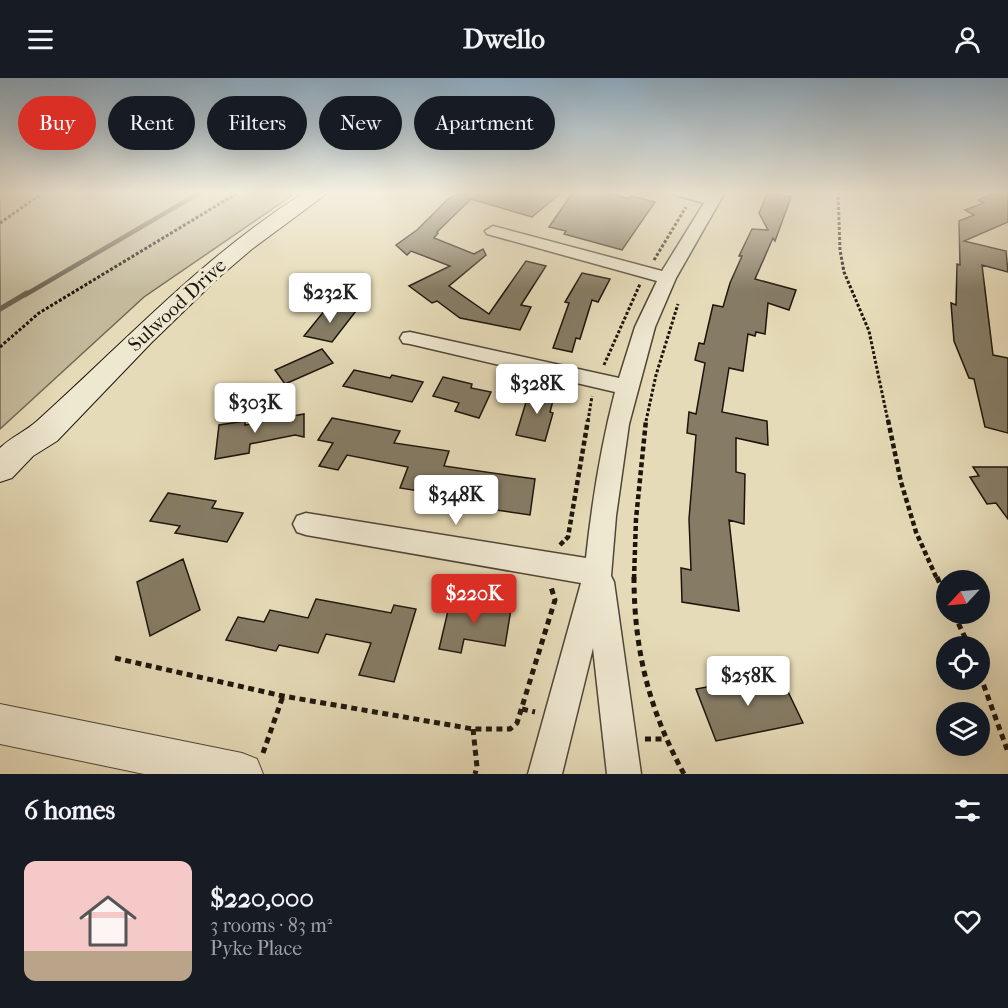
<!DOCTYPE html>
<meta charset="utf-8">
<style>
body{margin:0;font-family:"IM FELL French Canon",serif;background:#20242c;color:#f1f3f6;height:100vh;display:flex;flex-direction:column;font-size:22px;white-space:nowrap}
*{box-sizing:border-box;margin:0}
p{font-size:20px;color:#9ea1a6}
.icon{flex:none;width:33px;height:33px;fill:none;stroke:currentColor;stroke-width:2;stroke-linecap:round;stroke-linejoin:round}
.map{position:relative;height:696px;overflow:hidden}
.side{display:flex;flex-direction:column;background:#171b24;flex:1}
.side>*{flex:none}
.guide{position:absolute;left:18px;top:18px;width:600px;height:54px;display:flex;gap:12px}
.needle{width:39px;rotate:244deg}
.controls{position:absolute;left:936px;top:492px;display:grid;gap:12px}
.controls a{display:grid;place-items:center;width:54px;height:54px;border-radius:50%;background:#171b24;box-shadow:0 6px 24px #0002;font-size:30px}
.price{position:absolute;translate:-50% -51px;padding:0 14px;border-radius:6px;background:#fff;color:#222;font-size:20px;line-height:39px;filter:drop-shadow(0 2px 3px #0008)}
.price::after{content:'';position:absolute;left:50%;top:36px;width:18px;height:14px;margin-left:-9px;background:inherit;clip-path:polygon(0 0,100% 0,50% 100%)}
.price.selected{background:#d93025;color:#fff}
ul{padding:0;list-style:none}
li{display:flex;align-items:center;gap:18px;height:150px;padding:0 24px}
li+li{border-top:2px solid #363941}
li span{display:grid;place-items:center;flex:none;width:168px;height:120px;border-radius:12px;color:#555}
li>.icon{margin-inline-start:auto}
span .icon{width:72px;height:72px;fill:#fffc;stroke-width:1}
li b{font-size:26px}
h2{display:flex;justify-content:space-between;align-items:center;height:72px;padding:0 24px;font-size:26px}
.pill{padding:0 21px;border-radius:27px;background:#171b24;box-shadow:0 6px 24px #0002;font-size:21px;line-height:54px}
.pill.selected{background:#d93025;color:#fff}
header{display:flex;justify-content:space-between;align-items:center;height:78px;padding:0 24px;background:#171b24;font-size:27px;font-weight:700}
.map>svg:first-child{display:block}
.green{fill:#c4b99b;stroke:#706754;stroke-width:1.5}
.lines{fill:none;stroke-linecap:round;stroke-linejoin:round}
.stream-far1{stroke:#6d6450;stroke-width:4.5}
.stream{stroke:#6d6450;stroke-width:5}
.building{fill:#867c65;stroke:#1d150c;stroke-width:1.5}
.minor-casing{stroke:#4f4637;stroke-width:3}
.tertiary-casing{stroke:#4f4637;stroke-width:2}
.secondary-casing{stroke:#1d150c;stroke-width:2}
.path-far2{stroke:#1d150c;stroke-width:3;stroke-dasharray:3 2;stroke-linecap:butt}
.path-far1{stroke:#1d150c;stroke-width:4.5;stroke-dasharray:5 3;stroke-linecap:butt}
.path{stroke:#1d150c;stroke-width:5;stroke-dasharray:6 4.5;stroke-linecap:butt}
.minor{fill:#efe8d1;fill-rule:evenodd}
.tertiary{fill:#efe8d1;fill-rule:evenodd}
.secondary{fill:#efe8d1;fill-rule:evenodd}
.labels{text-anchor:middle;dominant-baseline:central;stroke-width:6;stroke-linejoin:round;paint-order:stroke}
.street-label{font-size:20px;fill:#1d150c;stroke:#efe8d1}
</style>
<header><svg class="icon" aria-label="menu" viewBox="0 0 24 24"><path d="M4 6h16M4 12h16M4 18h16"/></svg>Dwello<svg class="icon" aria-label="person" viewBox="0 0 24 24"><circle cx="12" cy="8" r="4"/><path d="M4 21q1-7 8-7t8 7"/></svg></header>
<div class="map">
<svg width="1008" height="696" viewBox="0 0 1008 696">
<rect width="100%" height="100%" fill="#e6dbb8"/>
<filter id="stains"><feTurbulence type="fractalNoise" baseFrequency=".00333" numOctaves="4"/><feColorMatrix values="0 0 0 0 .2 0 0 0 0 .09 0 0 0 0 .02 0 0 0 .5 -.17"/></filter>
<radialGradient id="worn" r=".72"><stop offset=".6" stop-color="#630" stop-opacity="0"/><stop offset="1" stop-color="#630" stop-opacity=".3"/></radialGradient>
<!-- green -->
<path class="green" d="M 0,114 L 297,114 L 144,219 L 0,351 Z"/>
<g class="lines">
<!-- stream-far1 -->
<path class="stream-far1" d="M 25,217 L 201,114"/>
<!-- stream -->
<path class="stream" d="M 0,231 L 27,215"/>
</g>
<!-- building -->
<path class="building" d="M 462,114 L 562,114 L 532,139 L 471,121 L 437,154 L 438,155 L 434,160 L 474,176 L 483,171 L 486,177 L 449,208 L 489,236 L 526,183 L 546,188 L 521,227 L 531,229 L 520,252 L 460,240 L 437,223 L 432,225 L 409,208 L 450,188 L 411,173 L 407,177 L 396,167 L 417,152 L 448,121 Z
M 573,114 L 605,114 L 629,121 L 631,118 L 655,124 L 622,172 L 564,156 L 566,153 L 549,149 Z
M 768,114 L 791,119 L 775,163 L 773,160 L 755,201 L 796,212 L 789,232 L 768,225 L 765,256 L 756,254 L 755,258 L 748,256 L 743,293 L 729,290 L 722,334 L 767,343 L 768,367 L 736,360 L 736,394 L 745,396 L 744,446 L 729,442 L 739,533 L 682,524 L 681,490 L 691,492 L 689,441 L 696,357 L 687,355 L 689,334 L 696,336 L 705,285 L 695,282 L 699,265 L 704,266 L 713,227 L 723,229 L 730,205 L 742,178 L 739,178 L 752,151 L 768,152 L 759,135 Z
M 999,114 L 1008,114 L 1008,144 L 964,163 L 1006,173 L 1008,194 L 982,187 L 993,277 L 1008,280 L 1008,355 L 985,349 L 974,301 L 969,300 L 954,263 L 951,225 L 956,227 L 957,186 L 960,187 L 959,143 L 974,137 L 965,132 L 984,125 L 978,122 Z
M 582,195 L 610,201 L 598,224 L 592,222 L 580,261 L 576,260 L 572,274 L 553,270 L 569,225 L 565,224 Z
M 329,227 L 356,233 L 332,264 L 304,258 Z
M 322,271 L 333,285 L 285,306 L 275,292 Z
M 354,292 L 390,300 L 392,297 L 423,304 L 412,324 L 343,308 Z
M 443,299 L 472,306 L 471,310 L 491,314 L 479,340 L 455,333 L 459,325 L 433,318 Z
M 530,311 L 555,315 L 550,334 L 553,335 L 545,363 L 516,357 Z
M 304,336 L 304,359 L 295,357 L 250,366 L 249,375 L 215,381 L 219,347 L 245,343 L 245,347 Z
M 332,340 L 400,353 L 394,365 L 449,373 L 444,388 L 535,401 L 530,437 L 455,426 L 457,419 L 400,410 L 408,389 L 347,377 L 338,392 L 319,388 L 333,365 L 318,362 Z
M 973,389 L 1008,389 L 1008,441 L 996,425 L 987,426 L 970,399 L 979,398 Z
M 168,415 L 216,423 L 212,430 L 243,435 L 227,464 L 175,455 L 180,448 L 150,443 Z
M 183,481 L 200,532 L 150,558 L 137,504 Z
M 451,520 L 511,531 L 505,568 L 464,561 L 461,575 L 439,571 Z
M 316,521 L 391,535 L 394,527 L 416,531 L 394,604 L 359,597 L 371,565 L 326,556 L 318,575 L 279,567 L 276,573 L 226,562 L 238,539 L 264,544 L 270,532 L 308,540 Z
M 779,595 L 803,645 L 716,663 L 696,611 Z"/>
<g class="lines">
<defs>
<path id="minor" d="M 673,114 L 698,114 L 709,117 L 711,114 L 725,114 L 676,200 L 655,249 L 629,346 L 616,438 L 611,498 L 614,504 L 641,696 L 607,696 L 593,570 L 562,696 L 528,696 L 581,505 L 306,457 L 297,454 L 293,446 L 297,438 L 306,435 L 586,480 C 592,424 601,368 615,314 L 410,266 L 403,265 L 400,260 L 403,255 L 410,254 L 619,300 L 635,249 L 657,203 L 487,156 L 485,153 L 493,148 L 662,193 L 704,125 L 675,117 Z"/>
<path id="tertiary" d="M 0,626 L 242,675 L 257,681 L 263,696 L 144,696 L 0,666 Z"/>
<path id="secondary" d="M 305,114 L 329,114 L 252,171 L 218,200 L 152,264 L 57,363 L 33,378 L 12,400 L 0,404 L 0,370 C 11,359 26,353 37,343 C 127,262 201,180 305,114 Z"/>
</defs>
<!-- minor casing -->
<use href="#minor" class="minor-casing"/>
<!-- tertiary casing -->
<use href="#tertiary" class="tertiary-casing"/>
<!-- secondary casing -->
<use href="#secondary" class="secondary-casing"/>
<!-- path-far2 -->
<path class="path-far2" d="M 838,114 L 840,172 L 844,194 L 869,253 L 888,343
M 924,114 L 937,114
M 0,145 L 44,114
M 654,182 L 686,129
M 0,269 L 39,235 L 239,114
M 604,287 L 640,206
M 588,343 L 592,318
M 646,343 L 656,297 L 678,226"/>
<!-- path-far1 -->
<path class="path-far1" d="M 888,342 L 901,404 L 916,454 L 937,501
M 560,467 L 568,459 L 588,342
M 634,501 L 636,441 L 646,342"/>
<!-- path -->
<path class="path" d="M 634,499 C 634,572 649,632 684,696
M 937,499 L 946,520
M 954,536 L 969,568
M 115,580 L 283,618 L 473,651 L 510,651 L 517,645 L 555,522 L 551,509
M 980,597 L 1008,674
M 522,631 L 535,634
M 473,651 L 477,689 L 475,696
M 645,661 L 665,661
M 263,675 L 283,618"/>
<!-- minor -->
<use href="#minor" class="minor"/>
<!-- tertiary -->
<use href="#tertiary" class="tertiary"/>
<!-- secondary -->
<use href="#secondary" class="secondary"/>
</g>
<!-- sky -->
<linearGradient id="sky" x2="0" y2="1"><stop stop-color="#8ca9be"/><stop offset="0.54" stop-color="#f4efdf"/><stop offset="1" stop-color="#f4efdf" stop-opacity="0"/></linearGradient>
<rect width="1008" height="212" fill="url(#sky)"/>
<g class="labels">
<!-- street labels -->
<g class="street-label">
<text transform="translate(177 227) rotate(-43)">Sulwood Drive</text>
</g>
</g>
<rect width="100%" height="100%" filter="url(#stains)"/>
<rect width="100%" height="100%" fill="url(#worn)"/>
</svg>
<div class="controls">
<a><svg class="needle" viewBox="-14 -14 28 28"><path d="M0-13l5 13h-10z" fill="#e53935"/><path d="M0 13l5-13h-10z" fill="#9ea1a6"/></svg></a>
<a><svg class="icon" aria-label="locate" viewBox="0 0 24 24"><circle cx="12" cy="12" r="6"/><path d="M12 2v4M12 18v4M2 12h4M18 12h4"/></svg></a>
<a><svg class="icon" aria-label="layers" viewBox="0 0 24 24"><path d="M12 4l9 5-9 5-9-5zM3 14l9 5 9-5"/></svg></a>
</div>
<b class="price" style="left:330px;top:246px">$232K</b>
<b class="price" style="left:537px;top:337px">$328K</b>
<b class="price" style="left:255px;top:356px">$303K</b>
<b class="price" style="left:456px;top:448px">$348K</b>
<b class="price selected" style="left:474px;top:547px">$220K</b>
<b class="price" style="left:748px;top:629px">$258K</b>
<div class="guide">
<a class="pill selected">Buy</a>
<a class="pill">Rent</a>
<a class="pill">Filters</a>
<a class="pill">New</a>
<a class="pill">Apartment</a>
</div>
</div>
<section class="side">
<h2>6 homes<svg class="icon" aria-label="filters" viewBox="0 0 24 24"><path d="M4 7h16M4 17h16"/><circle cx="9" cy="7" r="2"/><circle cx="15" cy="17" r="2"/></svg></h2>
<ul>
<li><span style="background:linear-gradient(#f6c9c9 75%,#b9a48a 0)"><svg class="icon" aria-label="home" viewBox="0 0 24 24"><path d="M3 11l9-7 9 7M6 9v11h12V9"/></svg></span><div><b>$220,000</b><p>3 rooms · 83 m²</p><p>Pyke Place</p></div><svg class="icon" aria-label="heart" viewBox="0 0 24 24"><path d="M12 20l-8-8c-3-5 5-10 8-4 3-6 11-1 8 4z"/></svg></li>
</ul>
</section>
